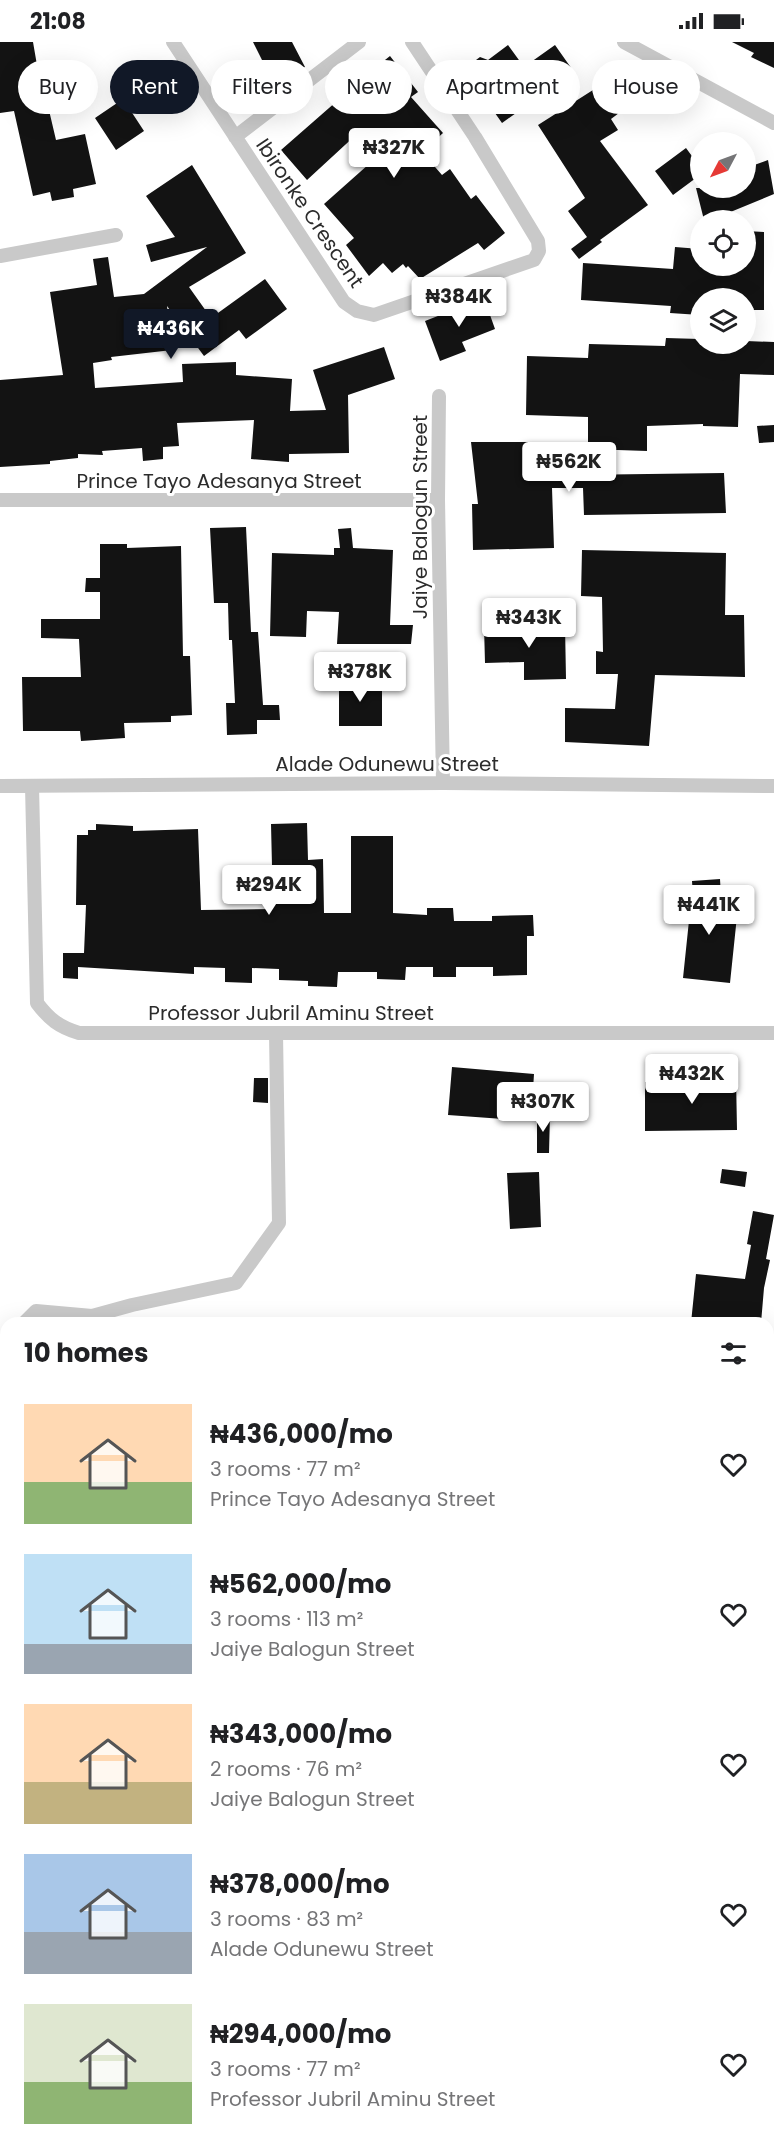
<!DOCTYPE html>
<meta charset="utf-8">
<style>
body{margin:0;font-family:Poppins,sans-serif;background:#f6f6f6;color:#202124;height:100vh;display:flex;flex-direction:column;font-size:22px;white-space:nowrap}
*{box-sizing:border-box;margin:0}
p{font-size:20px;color:#757577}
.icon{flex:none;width:33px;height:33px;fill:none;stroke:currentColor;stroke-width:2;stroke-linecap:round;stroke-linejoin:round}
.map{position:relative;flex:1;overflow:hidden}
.side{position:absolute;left:0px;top:1275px;width:774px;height:834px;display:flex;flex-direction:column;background:#fff;border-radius:18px 18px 0 0;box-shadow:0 6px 24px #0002}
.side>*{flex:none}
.banner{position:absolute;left:18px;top:18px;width:738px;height:54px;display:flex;gap:12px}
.needle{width:39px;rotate:229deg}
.controls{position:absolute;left:690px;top:90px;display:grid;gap:12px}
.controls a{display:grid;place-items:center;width:66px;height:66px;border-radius:50%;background:#fff;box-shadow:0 6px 24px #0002;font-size:30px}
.price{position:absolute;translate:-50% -51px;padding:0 14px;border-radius:6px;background:#fff;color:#222;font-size:20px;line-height:39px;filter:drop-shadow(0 2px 3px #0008)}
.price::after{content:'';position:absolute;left:50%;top:36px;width:18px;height:14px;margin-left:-9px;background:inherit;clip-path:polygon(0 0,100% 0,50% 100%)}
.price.on{background:#111827;color:#fff}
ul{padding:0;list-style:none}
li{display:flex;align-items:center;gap:18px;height:150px;padding:0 24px}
li span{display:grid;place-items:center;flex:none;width:168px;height:120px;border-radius:0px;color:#555}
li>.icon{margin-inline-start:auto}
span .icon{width:72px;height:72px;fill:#fffc;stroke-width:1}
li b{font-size:26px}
h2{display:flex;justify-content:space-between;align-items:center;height:72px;padding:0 24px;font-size:26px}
.pill{padding:0 21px;border-radius:27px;background:#fff;box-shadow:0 6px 24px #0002;font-size:21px;line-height:54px}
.pill.on{background:#111827;color:#fff}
.status{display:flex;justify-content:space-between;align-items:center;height:42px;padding:0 30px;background:#fff;direction:ltr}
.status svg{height:16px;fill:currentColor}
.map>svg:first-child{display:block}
.water{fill:#c4e3eb}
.building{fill:#131313}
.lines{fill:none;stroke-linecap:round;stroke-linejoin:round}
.minor{stroke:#c9c9c9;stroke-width:14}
.labels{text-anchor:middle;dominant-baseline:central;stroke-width:6;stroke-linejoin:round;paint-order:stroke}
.street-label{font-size:20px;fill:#2c2c2c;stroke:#fff}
</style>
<div class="status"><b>21:08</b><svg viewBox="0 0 49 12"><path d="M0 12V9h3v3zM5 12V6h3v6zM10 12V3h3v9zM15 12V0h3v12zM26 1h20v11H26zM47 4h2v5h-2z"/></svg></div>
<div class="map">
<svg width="774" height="2109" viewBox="0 0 774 2109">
<rect width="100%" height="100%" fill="#fff"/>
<!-- water -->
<path class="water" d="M 774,1890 L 774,2109 L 342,2109 L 342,2103 L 768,2103 L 768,1892 Z"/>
<!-- building -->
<path class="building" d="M 0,0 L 33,0 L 38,29 L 64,25 L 69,60 L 48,64 L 56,98 L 85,92 L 96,142 L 73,147 L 74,155 L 52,159 L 50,150 L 33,154 L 14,69 L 0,71 Z
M 253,0 L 292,0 L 305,25 L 273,40 Z
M 732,0 L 774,0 L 774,26 L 751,15 L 754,11 Z
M 508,3 L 524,25 L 555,3 L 574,30 L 502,81 L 464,27 L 480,15 L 488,18 Z
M 390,14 L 418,50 L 411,55 L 443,91 L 422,110 L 442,133 L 450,127 L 471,157 L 476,153 L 505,191 L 484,208 L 478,201 L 420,237 L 408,224 L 406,226 L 403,222 L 392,231 L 383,221 L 369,234 L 346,203 L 354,196 L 324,162 L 378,114 L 358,91 L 307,138 L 281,108 L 337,59 L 336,57 Z
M 593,48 L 602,63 L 610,58 L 619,71 L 611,77 L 618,88 L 600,99 L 648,163 L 600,198 L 602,200 L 579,217 L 571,207 L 587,195 L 568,169 L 585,156 L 538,83 Z
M 123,57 L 144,89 L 116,108 L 95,76 Z
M 686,106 L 700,125 L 700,133 L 673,153 L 655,129 Z
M 768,118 L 774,152 L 711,178 L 704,178 L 696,146 L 746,146 L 746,126 Z
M 192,123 L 246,211 L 189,245 L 211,276 L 265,237 L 287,267 L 246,297 L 239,288 L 204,314 L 167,264 L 172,308 L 111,315 L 112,318 L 93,321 L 95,346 L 183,340 L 182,322 L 236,320 L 236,333 L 292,337 L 290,369 L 326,368 L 313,328 L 384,305 L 395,337 L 348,353 L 349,411 L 289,412 L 289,420 L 251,417 L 254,378 L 177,381 L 179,404 L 163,405 L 163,417 L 143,419 L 142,406 L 102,409 L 103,413 L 78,412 L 78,416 L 50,419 L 50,422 L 0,425 L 0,338 L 63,333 L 50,250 L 97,243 L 93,217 L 108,215 L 114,255 L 144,252 L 207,205 L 151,220 L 146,203 L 175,195 L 146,154 Z
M 746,189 L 764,190 L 764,268 L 746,268 L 746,256 L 700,256 L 700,273 L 670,271 L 671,264 L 581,258 L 583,221 L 673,227 L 675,205 L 700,207 L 700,224 L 746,224 Z
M 484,256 L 495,287 L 462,300 L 466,309 L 440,319 L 425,279 Z
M 666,296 L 700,297 L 700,302 L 746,302 L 746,299 L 774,300 L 774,333 L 740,332 L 738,385 L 703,384 L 703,382 L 647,384 L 647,409 L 588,407 L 588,375 L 526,373 L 527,314 L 588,316 L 589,302 L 665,304 Z
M 774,383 L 774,400 L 759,401 L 757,384 Z
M 471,400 L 575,400 L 573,433 L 724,431 L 726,471 L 584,473 L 583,446 L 552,446 L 554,506 L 473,508 L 472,462 L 478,462 Z
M 246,485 L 251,590 L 258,590 L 263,663 L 279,663 L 280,678 L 257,678 L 257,692 L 227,693 L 226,661 L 235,661 L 232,598 L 229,598 L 228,561 L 214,561 L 210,486 Z
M 351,486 L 353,506 L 393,508 L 390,583 L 413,583 L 411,602 L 337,602 L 339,570 L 307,569 L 306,595 L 270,594 L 272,511 L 334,513 L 334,506 L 340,506 L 338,487 Z
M 100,502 L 127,502 L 127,506 L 181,504 L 183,614 L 190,614 L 192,673 L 171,674 L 171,680 L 124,681 L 125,696 L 81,699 L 80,689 L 23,689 L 22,635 L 81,635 L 79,597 L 41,596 L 41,577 L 100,577 L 100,550 L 85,550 L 86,536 L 100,536 Z
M 582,508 L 726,511 L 725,573 L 744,573 L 745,635 L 655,633 L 649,704 L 565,700 L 565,666 L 615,667 L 618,632 L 596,632 L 596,609 L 603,610 L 602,555 L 581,554 Z
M 565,583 L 566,637 L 524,638 L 524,620 L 485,621 L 484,584 Z
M 339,638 L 382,638 L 382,684 L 339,684 Z
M 307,781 L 308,818 L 323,817 L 324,871 L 351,871 L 351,794 L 393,794 L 393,871 L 427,873 L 427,866 L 453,866 L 454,879 L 492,879 L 492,874 L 533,873 L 534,894 L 527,894 L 527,933 L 493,934 L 493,925 L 456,925 L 456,935 L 433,935 L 433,925 L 406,925 L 405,938 L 377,937 L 377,930 L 338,930 L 337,945 L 308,944 L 308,939 L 279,938 L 279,927 L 252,926 L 252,941 L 225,940 L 225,926 L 194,925 L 194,932 L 78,925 L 78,937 L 63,936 L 63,911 L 84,911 L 86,863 L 76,863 L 77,793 L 88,793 L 88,788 L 96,788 L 96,782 L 133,784 L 133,789 L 198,787 L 201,868 L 273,867 L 271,782 Z
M 720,837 L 722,872 L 737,874 L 730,941 L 683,936 L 690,869 L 694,869 L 692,839 Z
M 452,1025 L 534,1032 L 531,1079 L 448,1073 Z
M 709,1034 L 736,1034 L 737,1088 L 645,1089 L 645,1040 L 709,1041 Z
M 254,1036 L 268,1036 L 268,1061 L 253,1060 Z
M 537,1072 L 550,1072 L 549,1111 L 537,1111 Z
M 722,1127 L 747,1130 L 745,1145 L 720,1141 Z
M 539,1130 L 541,1185 L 510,1187 L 507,1131 Z
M 753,1169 L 774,1173 L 766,1217 L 770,1218 L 764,1246 L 761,1281 L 691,1281 L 696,1232 L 745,1237 L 751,1203 L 747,1202 Z"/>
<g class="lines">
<!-- minor -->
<path class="minor" d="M 173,0 L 344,260 L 357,269 L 374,273 L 534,218 L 539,209 L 538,199 L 475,95 L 412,0
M 624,0 L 774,81
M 235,95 L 359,0
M 0,214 L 116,193
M 439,354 L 438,458 L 443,741
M 0,458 L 438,458
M 0,744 L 443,741 L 774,744
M 32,744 L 37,961 C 49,977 59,985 79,991 L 774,991
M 24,1281 L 36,1269 L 92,1274 L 132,1263 L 236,1241 L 279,1181 L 276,991
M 0,1307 L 6,1299
M 768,1625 L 774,1623"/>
</g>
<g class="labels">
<!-- street labels -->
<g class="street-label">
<text transform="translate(310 171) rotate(56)">Ibironke Crescent</text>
<text x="219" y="439">Prince Tayo Adesanya Street</text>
<text transform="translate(420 475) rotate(-90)">Jaiye Balogun Street</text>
<text x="387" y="722">Alade Odunewu Street</text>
<text x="291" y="971">Professor Jubril Aminu Street</text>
</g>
</g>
</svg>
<div class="controls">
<a><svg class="needle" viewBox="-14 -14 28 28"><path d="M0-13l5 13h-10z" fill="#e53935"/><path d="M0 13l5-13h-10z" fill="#757577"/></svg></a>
<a><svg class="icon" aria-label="locate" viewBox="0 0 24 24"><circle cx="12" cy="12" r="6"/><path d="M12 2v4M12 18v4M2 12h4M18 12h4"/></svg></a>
<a><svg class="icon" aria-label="layers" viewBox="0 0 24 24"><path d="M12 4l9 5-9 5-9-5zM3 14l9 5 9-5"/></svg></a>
</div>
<b class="price" style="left:394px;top:137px">₦327K</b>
<b class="price" style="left:459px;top:286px">₦384K</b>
<b class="price on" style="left:171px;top:318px">₦436K</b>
<b class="price" style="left:569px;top:451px">₦562K</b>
<b class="price" style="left:529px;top:607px">₦343K</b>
<b class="price" style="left:360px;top:661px">₦378K</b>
<b class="price" style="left:269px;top:874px">₦294K</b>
<b class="price" style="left:709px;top:894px">₦441K</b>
<b class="price" style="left:692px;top:1063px">₦432K</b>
<b class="price" style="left:543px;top:1091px">₦307K</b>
<div class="banner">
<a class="pill">Buy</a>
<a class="pill on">Rent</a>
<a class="pill">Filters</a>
<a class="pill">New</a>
<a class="pill">Apartment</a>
<a class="pill">House</a>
</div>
<section class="side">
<h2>10 homes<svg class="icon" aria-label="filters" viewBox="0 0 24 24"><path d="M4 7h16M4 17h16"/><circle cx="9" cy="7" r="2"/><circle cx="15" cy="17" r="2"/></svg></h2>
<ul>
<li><span style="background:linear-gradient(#ffd9b3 65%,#8fb573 0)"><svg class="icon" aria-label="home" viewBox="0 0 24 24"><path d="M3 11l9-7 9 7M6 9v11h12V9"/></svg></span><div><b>₦436,000/mo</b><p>3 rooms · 77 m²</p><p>Prince Tayo Adesanya Street</p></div><svg class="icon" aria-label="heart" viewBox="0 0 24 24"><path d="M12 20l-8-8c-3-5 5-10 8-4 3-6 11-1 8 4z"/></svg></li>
<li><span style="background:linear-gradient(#bfe0f5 75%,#9aa5b1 0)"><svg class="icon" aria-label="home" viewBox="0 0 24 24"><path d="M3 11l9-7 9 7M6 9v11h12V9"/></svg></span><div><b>₦562,000/mo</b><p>3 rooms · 113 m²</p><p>Jaiye Balogun Street</p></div><svg class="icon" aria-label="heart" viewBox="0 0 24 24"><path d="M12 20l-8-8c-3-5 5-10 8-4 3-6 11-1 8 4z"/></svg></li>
<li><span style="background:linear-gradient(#ffd9b3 65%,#c2b280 0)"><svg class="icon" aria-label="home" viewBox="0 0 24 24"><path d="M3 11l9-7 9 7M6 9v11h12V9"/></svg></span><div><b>₦343,000/mo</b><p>2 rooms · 76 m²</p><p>Jaiye Balogun Street</p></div><svg class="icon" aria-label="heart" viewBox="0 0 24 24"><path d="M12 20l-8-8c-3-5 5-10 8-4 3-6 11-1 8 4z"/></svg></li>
<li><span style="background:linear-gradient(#a9c7e8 65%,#9aa5b1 0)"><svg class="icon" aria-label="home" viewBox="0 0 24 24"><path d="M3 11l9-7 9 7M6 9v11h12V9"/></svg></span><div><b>₦378,000/mo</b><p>3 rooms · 83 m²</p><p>Alade Odunewu Street</p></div><svg class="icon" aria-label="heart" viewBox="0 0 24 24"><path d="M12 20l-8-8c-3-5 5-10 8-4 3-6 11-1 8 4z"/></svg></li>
<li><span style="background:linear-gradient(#dfe7d0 65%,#8fb573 0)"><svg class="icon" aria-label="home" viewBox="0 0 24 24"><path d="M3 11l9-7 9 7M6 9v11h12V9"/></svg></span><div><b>₦294,000/mo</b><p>3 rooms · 77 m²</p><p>Professor Jubril Aminu Street</p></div><svg class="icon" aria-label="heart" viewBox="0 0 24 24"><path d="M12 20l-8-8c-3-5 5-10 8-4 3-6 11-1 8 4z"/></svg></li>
</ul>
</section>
</div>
